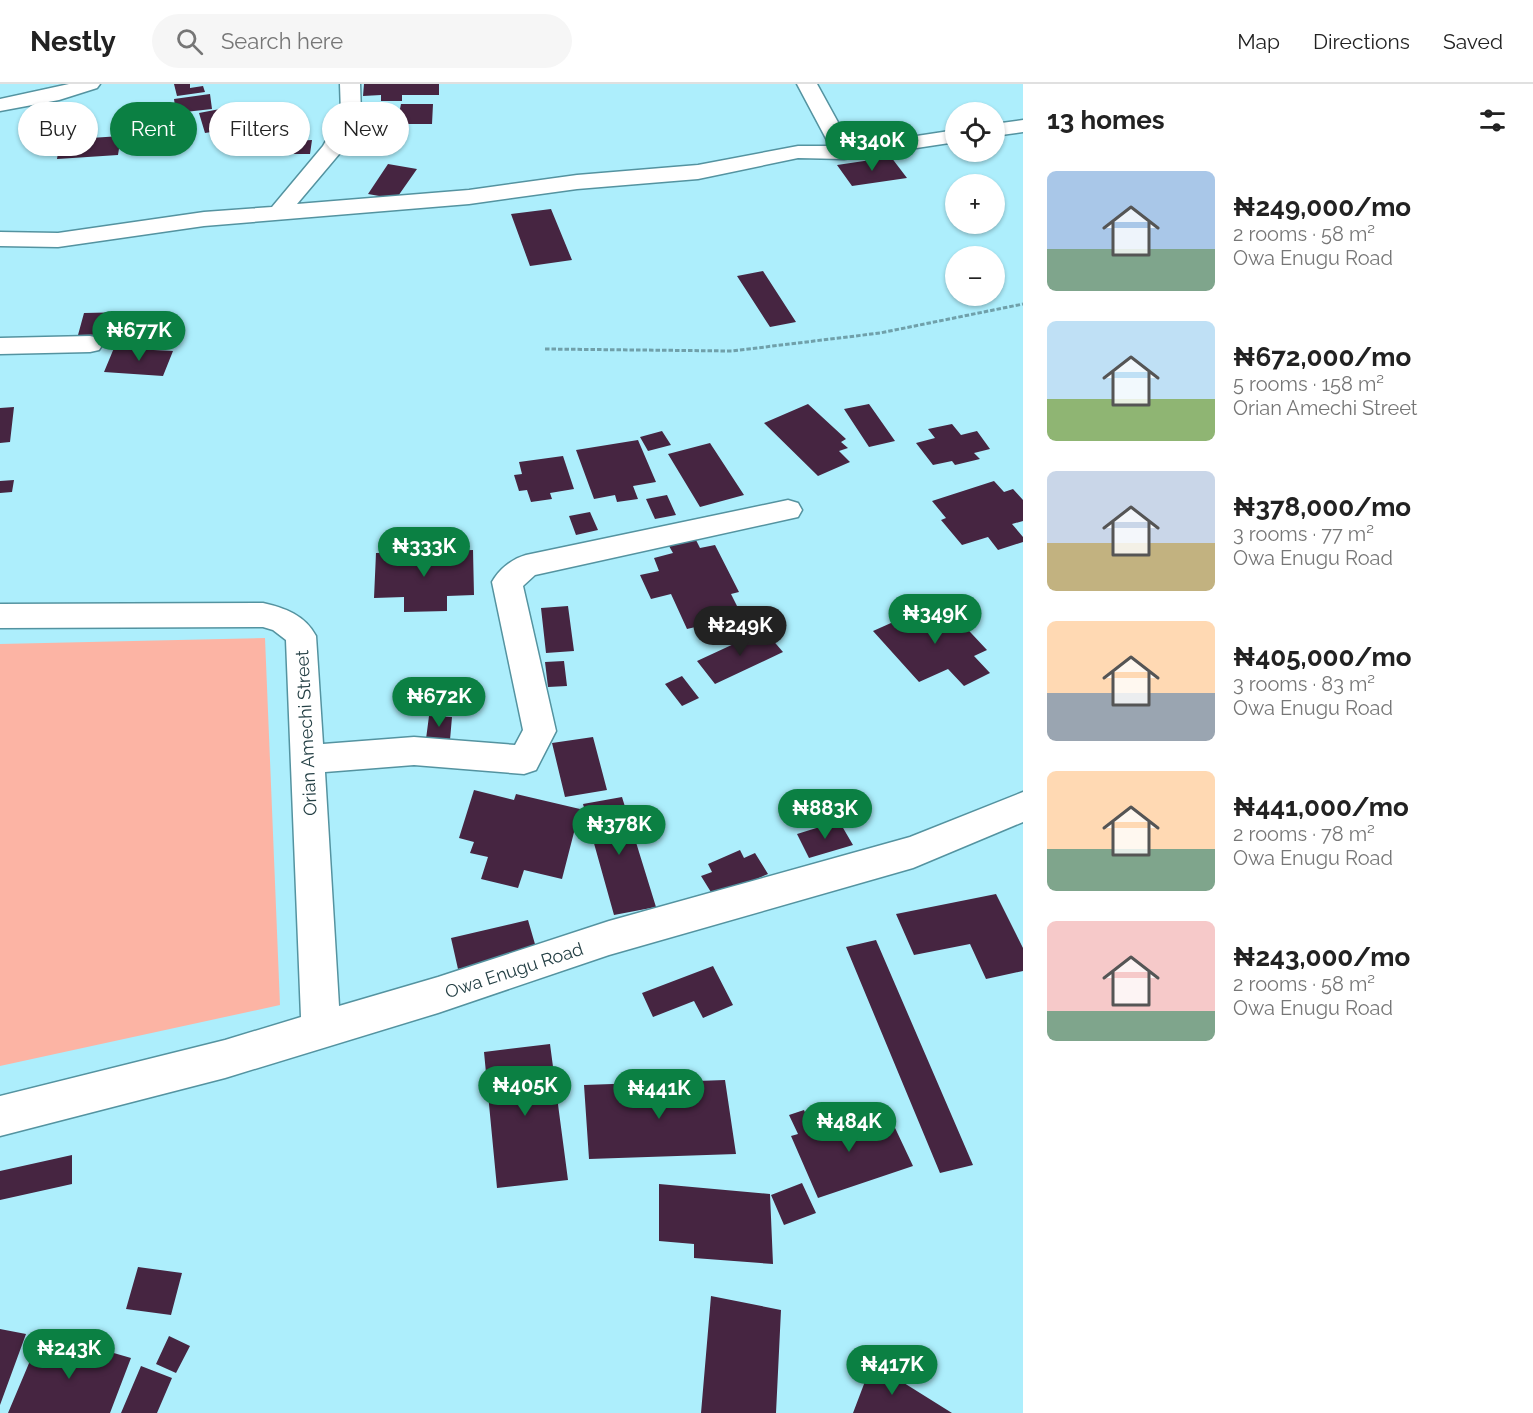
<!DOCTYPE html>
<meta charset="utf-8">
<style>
body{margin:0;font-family:Raleway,sans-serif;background:#f6f6f6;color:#222;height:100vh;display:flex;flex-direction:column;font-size:22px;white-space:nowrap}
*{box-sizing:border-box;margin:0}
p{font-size:20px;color:#767676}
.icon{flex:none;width:33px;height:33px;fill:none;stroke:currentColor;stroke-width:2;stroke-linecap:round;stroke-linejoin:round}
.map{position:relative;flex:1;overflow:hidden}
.panel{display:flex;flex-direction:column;background:#fff;width:510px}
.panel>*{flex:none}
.top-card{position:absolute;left:18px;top:18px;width:570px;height:54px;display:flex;gap:12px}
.buttons{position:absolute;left:945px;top:18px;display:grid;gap:12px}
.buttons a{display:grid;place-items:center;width:60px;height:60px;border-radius:50%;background:#fff;box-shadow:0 2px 4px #0004;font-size:30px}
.price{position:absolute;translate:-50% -51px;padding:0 14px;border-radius:21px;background:#0b8043;color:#fff;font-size:20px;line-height:39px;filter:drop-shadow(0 2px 3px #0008)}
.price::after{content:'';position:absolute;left:50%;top:36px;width:18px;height:14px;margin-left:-9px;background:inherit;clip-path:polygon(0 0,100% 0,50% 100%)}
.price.active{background:#222;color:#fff}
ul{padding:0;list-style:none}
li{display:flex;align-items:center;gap:18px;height:150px;padding:0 24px}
li span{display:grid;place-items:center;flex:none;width:168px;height:120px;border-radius:9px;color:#555}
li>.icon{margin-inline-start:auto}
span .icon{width:72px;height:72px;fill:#fffc;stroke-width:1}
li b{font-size:26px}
h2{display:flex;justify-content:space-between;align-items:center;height:72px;padding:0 24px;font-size:26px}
.pill{padding:0 21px;border-radius:27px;background:#fff;box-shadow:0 2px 4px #0004;font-size:21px;line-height:54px}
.pill.active{background:#0b8043;color:#fff}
header{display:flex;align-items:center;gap:36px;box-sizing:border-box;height:84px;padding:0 30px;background:#fff;border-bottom:2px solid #e0e0e0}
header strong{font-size:28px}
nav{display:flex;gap:33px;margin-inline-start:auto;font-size:21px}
.search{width:420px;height:54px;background:#f6f6f6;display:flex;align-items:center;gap:15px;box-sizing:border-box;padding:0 21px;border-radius:33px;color:#767676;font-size:22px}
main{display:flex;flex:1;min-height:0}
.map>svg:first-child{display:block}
.green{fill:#fcb4a4}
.building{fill:#462541}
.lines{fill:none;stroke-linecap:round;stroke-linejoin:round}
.minor-casing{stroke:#5493a0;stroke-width:3}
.path{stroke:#70a0aa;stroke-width:3;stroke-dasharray:4.5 2;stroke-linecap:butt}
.minor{fill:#fff;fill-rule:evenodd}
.labels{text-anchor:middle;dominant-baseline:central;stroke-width:6;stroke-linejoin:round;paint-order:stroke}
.street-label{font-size:18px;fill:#254045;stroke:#fff}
</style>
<header>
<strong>Nestly</strong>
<div class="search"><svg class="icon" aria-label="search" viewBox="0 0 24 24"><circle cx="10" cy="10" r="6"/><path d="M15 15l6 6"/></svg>Search here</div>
<nav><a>Map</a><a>Directions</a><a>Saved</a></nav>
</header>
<main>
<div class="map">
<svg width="1023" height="1329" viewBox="0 0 1023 1329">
<rect width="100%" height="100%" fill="#adeefc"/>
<!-- green -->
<path class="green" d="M 265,554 L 280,921 L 0,982 L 0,560 Z"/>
<!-- building -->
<path class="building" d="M 174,0 L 190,0 L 190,4 L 203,2 L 205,8 L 177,12 Z
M 364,0 L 439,0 L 439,11 L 402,11 L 402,17 L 381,17 L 381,11 L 363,12 Z
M 210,10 L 212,25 L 176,29 L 174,15 Z
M 401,20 L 433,20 L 432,40 L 400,40 L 400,35 L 392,35 L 392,25 L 400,25 Z
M 220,25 L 222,32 L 214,33 L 217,41 L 222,40 L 224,46 L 205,49 L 199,29 Z
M 121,52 L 118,71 L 57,75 L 60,56 Z
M 312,56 L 310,70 L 288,70 L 290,57 Z
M 891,73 L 907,94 L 852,102 L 837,81 Z
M 388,80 L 417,85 L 396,115 L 368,110 Z
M 551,125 L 572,176 L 530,182 L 511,130 Z
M 763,187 L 796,238 L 770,243 L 737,192 Z
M 131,228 L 125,250 L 78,251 L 84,229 Z
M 114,264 L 173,267 L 163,292 L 104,288 Z
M 808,320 L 846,355 L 841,358 L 848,364 L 839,367 L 850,378 L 818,392 L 764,339 Z
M 869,320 L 895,357 L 869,363 L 844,325 Z
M 14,323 L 10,358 L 0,359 L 0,324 Z
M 952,340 L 961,351 L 977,347 L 990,365 L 974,369 L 980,375 L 955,381 L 952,377 L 933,381 L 916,359 L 935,354 L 928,345 Z
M 662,347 L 671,361 L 648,367 L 640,353 Z
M 638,356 L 656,398 L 633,402 L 638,415 L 617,418 L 615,411 L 594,415 L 576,366 Z
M 710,359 L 744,411 L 700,423 L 668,370 Z
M 563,372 L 574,405 L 550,409 L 552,415 L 531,418 L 527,406 L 519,407 L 514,391 L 522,390 L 519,378 Z
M 14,396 L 12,408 L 0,409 L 0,397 Z
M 994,397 L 1004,408 L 1013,405 L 1023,416 L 1023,437 L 1012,440 L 1023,453 L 1023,458 L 998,466 L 988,453 L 962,461 L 941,436 L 946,434 L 932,417 Z
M 667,411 L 676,431 L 655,435 L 646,415 Z
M 590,428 L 598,446 L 576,451 L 569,432 Z
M 696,456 L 700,464 L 715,461 L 739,508 L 731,510 L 742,532 L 687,545 L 671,510 L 651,515 L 640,491 L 659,487 L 654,474 L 673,469 L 669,462 Z
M 473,466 L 474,511 L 447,512 L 447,527 L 404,528 L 404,513 L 374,514 L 376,469 Z
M 941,517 L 987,566 L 974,572 L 990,589 L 964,602 L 948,585 L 919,598 L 873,547 L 900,535 L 905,540 L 921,533 L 917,528 Z
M 568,522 L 574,567 L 546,569 L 541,524 Z
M 764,546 L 783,568 L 715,600 L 697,577 Z
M 564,577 L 567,602 L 548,603 L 545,578 Z
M 682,592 L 699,614 L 682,622 L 665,600 Z
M 429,632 L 452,633 L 450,656 L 426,655 Z
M 593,653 L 607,706 L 565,713 L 552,659 Z
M 474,706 L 514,716 L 516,710 L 580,725 L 562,795 L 524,786 L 518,804 L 481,795 L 488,773 L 470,769 L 474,758 L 459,754 Z
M 622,713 L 656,823 L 614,831 L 583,720 Z
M 839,737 L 853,761 L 809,774 L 797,750 Z
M 740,766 L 744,774 L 755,769 L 768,790 L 714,813 L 701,792 L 712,788 L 708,780 Z
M 996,810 L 1023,864 L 1023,887 L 986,895 L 970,860 L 914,871 L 896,830 Z
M 528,836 L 537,867 L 458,885 L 451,854 Z
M 876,856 L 973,1081 L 940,1089 L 846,863 Z
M 713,882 L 733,921 L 703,934 L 694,917 L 653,933 L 642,909 Z
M 550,960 L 568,1096 L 497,1104 L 484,968 Z
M 725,996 L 736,1070 L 589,1075 L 584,1001 Z
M 804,1026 L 813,1046 L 820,1043 L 824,1050 L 888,1029 L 913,1082 L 818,1114 L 791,1052 L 798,1050 L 789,1031 Z
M 72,1071 L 72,1100 L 0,1116 L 0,1087 Z
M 802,1099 L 816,1129 L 784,1141 L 771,1111 Z
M 659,1100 L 770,1110 L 773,1180 L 694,1174 L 694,1160 L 659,1157 Z
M 138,1183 L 182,1189 L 171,1231 L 126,1225 Z
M 711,1212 L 781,1226 L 776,1329 L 701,1329 Z
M 0,1245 L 26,1250 L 0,1321 Z
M 43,1246 L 73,1254 L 65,1272 L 87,1279 L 93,1263 L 131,1274 L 110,1329 L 8,1329 Z
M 169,1252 L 190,1262 L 176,1289 L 156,1280 Z
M 872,1279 L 952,1329 L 853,1329 Z
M 141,1282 L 172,1294 L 157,1329 L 121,1329 Z"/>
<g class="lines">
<defs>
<path id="minor" d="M 69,0 L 100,0 L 97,4 L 59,16 L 0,27 L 0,15 Z
M 340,0 L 360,0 L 361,30 L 340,69 L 297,120 L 469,106 L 577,91 L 698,81 L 798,62 L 830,62 L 797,0 L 817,0 L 851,62 L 956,46 L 956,58 L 844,75 L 798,74 L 698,95 L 577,105 L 469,120 L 204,142 L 58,163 L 0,162 L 0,148 L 58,149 L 204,128 L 272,123 L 323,62 L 341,30 Z
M 1023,36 L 1023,48 L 994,52 L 994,40 Z
M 90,252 L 99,254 L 103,260 L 99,266 L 90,268 L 0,270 L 0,254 Z
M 788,416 L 798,419 L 802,426 L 798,433 L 535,491 L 523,502 L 556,647 L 536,686 L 524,690 L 414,681 L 325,688 L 339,922 L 438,893 L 609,837 L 910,753 L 1023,708 L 1023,738 L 913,784 L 609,871 L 438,929 L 225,994 L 0,1052 L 0,1012 L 225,956 L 301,933 L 286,556 L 273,546 L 263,543 L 0,544 L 0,520 L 263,519 C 285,524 305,531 316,552 L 323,660 L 414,653 L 515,661 L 523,646 L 492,498 C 499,485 512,475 526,471 Z"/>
</defs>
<!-- minor casing -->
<use href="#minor" class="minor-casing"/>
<!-- path -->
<path class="path" d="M 545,265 L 732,267 L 880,249 L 1023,220"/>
<!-- minor -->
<use href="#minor" class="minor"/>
</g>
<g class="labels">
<!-- street labels -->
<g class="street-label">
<text transform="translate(306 649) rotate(-93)">Orian Amechi Street</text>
<text transform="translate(514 886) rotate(-18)">Owa Enugu Road</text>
</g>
</g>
</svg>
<div class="buttons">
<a><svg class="icon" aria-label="locate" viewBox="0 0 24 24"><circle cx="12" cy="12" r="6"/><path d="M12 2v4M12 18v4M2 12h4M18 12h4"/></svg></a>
<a>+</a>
<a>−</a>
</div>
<b class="price" style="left:872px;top:88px">₦340K</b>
<b class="price" style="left:139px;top:278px">₦677K</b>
<b class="price" style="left:424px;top:494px">₦333K</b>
<b class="price" style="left:935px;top:561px">₦349K</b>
<b class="price active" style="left:740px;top:573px">₦249K</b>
<b class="price" style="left:439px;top:644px">₦672K</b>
<b class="price" style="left:825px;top:756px">₦883K</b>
<b class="price" style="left:619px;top:772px">₦378K</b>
<b class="price" style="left:525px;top:1033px">₦405K</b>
<b class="price" style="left:659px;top:1036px">₦441K</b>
<b class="price" style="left:849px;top:1069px">₦484K</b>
<b class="price" style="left:69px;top:1296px">₦243K</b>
<b class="price" style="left:892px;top:1312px">₦417K</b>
<div class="top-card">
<a class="pill">Buy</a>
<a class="pill active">Rent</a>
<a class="pill">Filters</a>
<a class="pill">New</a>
</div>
</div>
<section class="panel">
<h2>13 homes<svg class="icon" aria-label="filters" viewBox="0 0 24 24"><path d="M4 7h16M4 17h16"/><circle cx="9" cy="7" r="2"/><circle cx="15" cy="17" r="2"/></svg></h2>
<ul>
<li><span style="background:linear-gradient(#a9c7e8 65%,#7fa58c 0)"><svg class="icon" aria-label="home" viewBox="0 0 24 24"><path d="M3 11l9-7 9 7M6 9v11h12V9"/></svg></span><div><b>₦249,000/mo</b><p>2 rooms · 58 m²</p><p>Owa Enugu Road</p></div></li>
<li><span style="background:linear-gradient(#bfe0f5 65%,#8fb573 0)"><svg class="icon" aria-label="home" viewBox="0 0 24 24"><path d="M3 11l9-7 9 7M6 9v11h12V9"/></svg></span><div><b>₦672,000/mo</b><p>5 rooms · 158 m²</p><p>Orian Amechi Street</p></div></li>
<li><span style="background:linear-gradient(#c9d6e8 60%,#c2b280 0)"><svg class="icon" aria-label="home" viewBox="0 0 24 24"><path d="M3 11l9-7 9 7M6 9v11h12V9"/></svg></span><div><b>₦378,000/mo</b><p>3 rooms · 77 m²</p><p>Owa Enugu Road</p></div></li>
<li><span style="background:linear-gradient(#ffd9b3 60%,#9aa5b1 0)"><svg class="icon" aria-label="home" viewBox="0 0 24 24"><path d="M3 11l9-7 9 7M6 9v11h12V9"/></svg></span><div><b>₦405,000/mo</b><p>3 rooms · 83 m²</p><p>Owa Enugu Road</p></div></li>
<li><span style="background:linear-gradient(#ffd9b3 65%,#7fa58c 0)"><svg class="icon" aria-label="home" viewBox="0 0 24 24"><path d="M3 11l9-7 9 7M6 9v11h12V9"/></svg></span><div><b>₦441,000/mo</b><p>2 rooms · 78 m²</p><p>Owa Enugu Road</p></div></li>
<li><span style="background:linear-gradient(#f6c9c9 75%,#7fa58c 0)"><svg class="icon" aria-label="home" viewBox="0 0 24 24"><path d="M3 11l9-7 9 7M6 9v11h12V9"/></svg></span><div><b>₦243,000/mo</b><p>2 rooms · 58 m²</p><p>Owa Enugu Road</p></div></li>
</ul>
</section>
</main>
